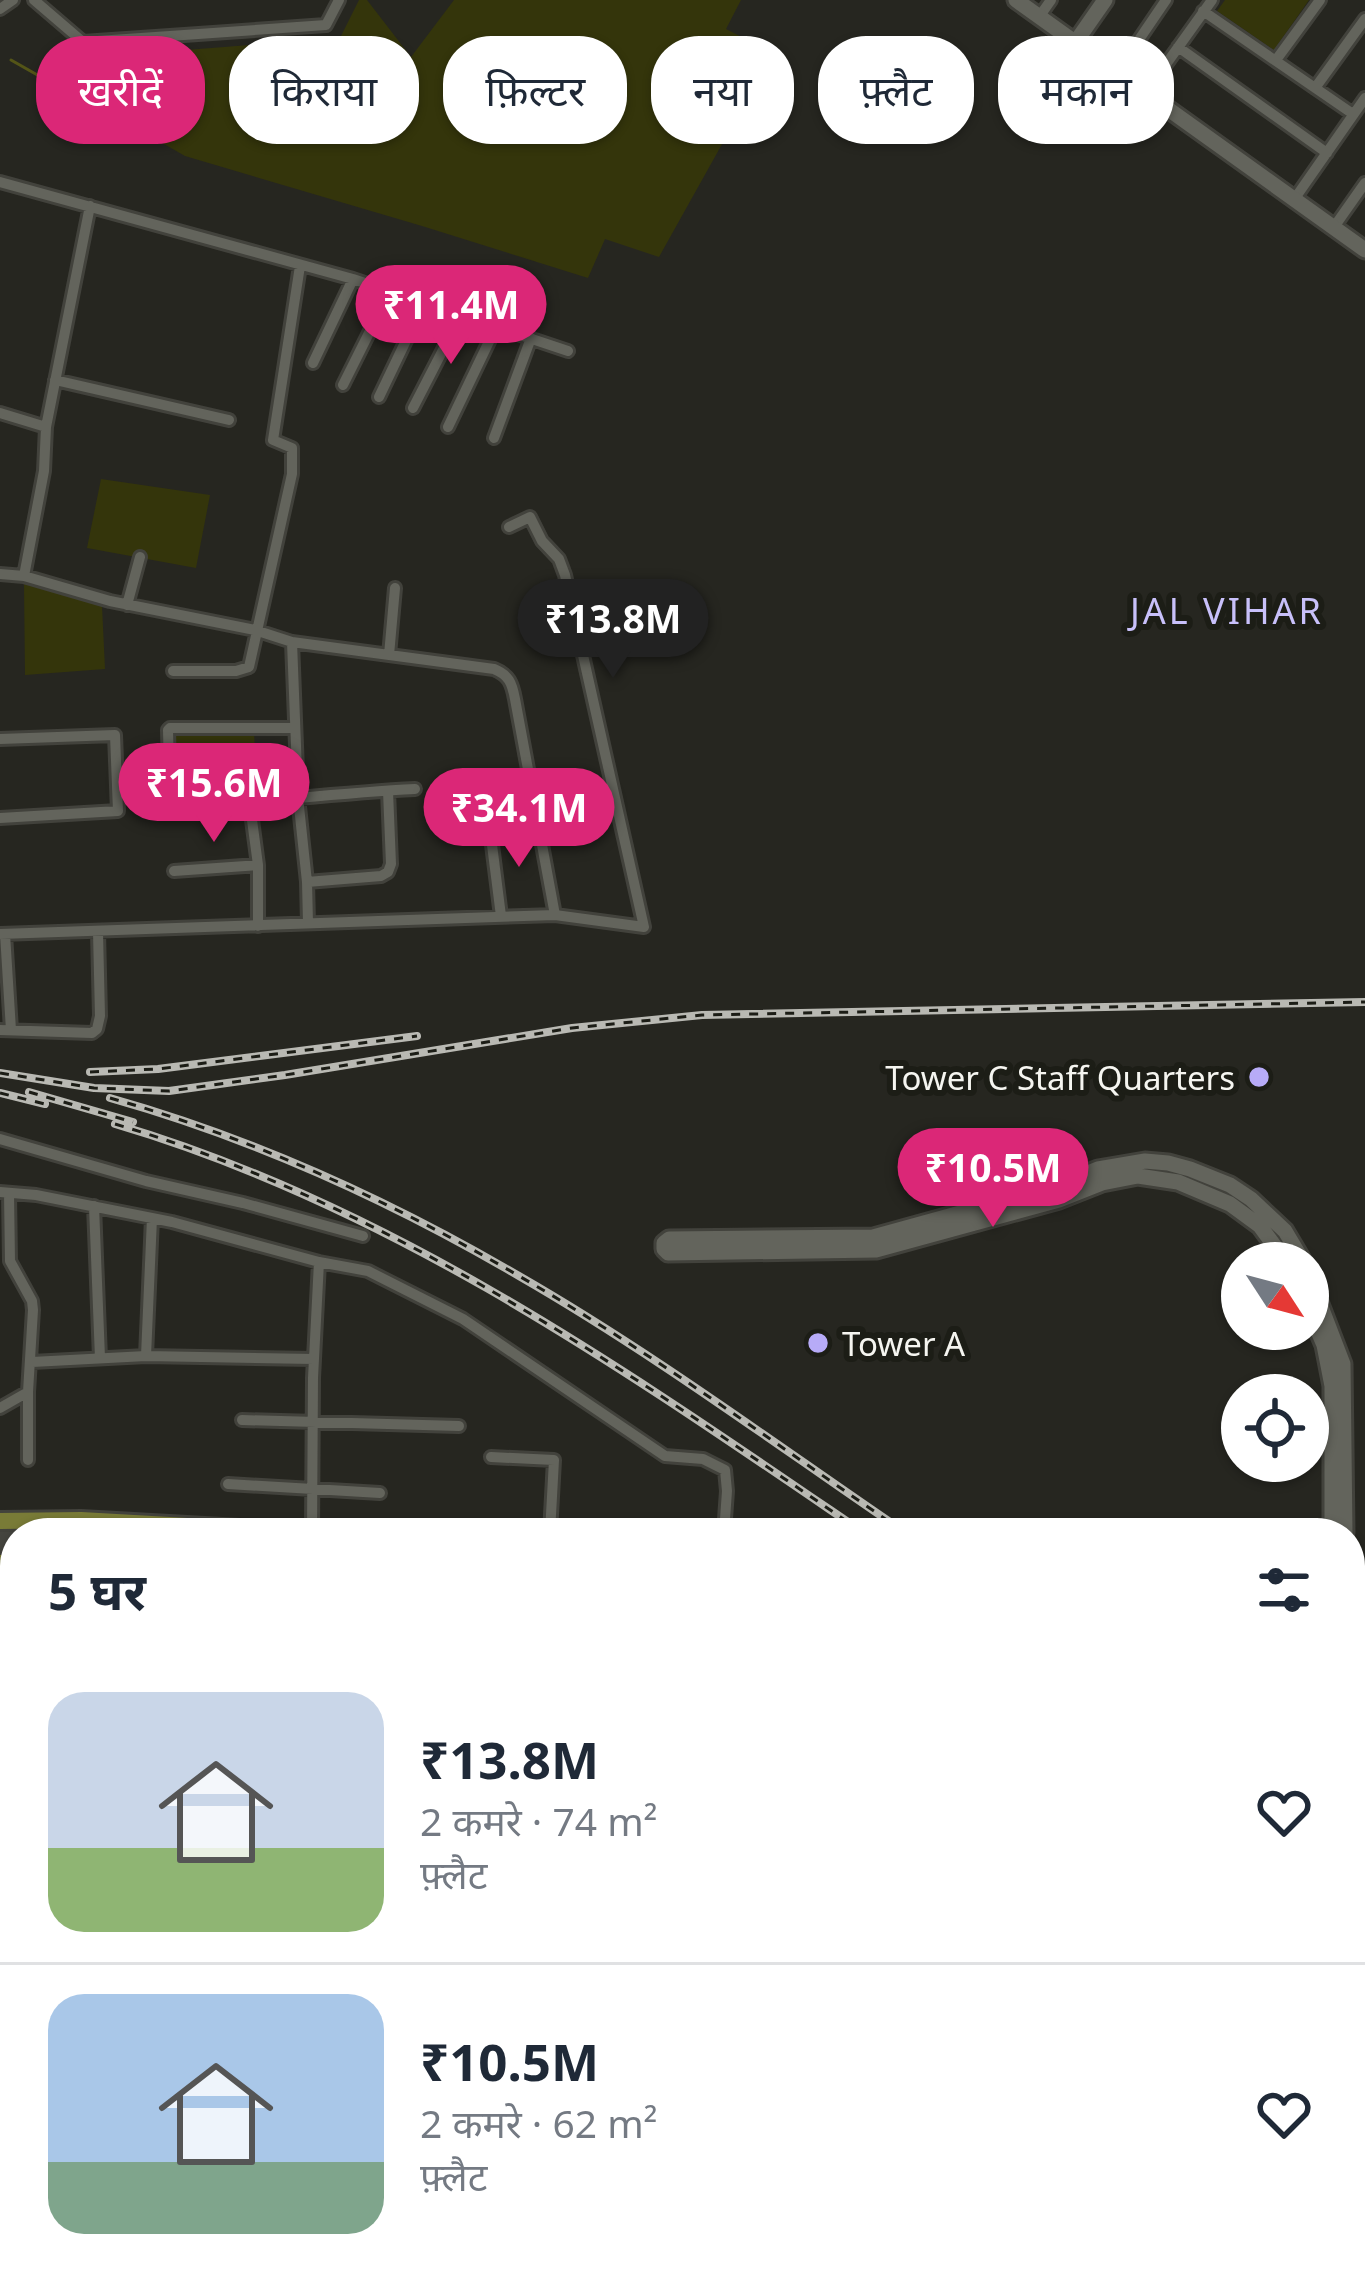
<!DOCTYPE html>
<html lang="hi">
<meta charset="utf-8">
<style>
body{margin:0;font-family:"Noto Sans","Noto Sans Devanagari",sans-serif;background:#f2f2f3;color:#1f2937;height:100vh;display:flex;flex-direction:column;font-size:45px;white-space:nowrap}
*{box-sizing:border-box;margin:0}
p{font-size:39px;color:#747a83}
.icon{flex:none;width:66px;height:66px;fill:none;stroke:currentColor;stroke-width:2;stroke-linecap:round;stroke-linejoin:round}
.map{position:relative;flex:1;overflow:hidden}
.panel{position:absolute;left:0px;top:1518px;width:1365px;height:771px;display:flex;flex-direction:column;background:#fff;border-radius:48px 48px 0 0;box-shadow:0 3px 9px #0004}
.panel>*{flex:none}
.guide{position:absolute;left:36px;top:36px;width:1293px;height:108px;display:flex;gap:24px}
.needle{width:78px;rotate:126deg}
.tools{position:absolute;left:1221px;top:1242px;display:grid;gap:24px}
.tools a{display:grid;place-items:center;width:108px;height:108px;border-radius:50%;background:#fff;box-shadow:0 3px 9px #0004;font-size:60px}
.price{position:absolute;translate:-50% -102px;padding:0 27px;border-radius:42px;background:#db2777;color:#fff;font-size:39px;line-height:78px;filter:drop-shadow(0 3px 6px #0008)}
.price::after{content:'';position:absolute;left:50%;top:72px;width:36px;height:27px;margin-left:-18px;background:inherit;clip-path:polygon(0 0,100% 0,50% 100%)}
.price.active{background:#222;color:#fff}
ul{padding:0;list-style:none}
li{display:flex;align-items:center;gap:36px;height:300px;padding:0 48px}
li+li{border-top:3px solid #e0e1e3}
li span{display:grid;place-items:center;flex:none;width:336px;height:240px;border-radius:36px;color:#555}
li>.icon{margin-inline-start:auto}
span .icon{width:144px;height:144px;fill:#fffc;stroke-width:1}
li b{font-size:51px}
h2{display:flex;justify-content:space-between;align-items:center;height:144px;padding:0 48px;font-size:51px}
.tag{padding:0 42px;border-radius:48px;background:#fff;box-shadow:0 3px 9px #0004;font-size:42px;line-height:108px}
.tag.active{background:#db2777;color:#fff}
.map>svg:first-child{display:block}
.green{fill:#34350b}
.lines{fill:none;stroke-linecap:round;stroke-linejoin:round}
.stream{stroke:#545517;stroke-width:3}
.primary-tunnel{stroke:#45453f;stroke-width:16;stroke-dasharray:16 8;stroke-linecap:butt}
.street-casing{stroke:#42423c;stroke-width:16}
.secondary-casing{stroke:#42423c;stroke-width:21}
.primary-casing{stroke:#42423c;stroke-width:22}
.street{stroke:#63645c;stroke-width:10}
.secondary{stroke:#63645c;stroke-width:15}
.primary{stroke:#797b37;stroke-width:16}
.rail-casing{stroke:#b9b9b3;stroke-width:8}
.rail{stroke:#1c1d16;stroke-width:3;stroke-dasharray:9;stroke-linecap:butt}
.poi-dot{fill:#b7abf7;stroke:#1c1d16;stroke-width:4.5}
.labels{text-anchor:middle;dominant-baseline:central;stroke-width:12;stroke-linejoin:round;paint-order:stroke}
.poi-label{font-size:33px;fill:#f5f5f0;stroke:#1c1d16;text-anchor:end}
.neighbourhood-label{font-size:36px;letter-spacing:3px;fill:#c8c0fa;stroke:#1c1d16}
</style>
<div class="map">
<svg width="1365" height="2287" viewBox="0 0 1365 2287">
<rect width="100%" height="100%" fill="#262620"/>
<!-- green -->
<path class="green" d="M 359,0 L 367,0 L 411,57 L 454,0 L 741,0 L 726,29 L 773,53 L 659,257 L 605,239 L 588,278 L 422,226 L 185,156 L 47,77 L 55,58 L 71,59 L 340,38 Z
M 1225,0 L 1309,0 L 1274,50 L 1217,11 Z
M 101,479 L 210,495 L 196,568 L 87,548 Z
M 24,584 L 102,606 L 105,669 L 25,675 Z
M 169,732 L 254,733 L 258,800 L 174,809 Z"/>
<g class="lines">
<!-- stream -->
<path class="stream" d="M 11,60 L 122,123"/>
<!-- primary-tunnel -->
<path class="primary-tunnel" d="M 0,1535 L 15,1535
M 0,1550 L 15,1550"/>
<defs>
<path id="street" d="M 34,0 L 83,42 L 326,25 L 339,0
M 0,9 L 13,0
M 1203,11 L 1353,114
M 1039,17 L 1051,0
M 1178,47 L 1327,153
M 1276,60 L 1320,0
M 1117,72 L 1166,0
M 1315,88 L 1365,19
M 1151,96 L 1159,74 L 1212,0
M 0,182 L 353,279 L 568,351
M 1293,201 L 1365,98
M 1334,227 L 1365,183
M 313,363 L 353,279
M 55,380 L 229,420
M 343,385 L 390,291
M 379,397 L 424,303
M 413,408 L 461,315
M 0,413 L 46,427
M 448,427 L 496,327
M 494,438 L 531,338
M 0,574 L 24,576 L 110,601 L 255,630 L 292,642 L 494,669 C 509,675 512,683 515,699 L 555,915
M 24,576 L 44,471 L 46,427 L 90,206
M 127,605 L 140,557
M 292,642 L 298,797 L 307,882 L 308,923
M 389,655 L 395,588
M 173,671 L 236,671 L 249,667 L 292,474 L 292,448 L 273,440 L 300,266
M 295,728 L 170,728 L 168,730 L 170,808 C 252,804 333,793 415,789
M 0,739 L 115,735 L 118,811 L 0,818
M 250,805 L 258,865 L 258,926
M 453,833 L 490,829 L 501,916
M 174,871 L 258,865
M 307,882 L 381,876 L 388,872 L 391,864 L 388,791
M 0,934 L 555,915 L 644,927 L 565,575 L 559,559 L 542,541 L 530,517 L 509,527
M 5,934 L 11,1030
M 0,1030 L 92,1033 L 97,1029 L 100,1016 L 98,932
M 0,1139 L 146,1181 L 243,1203 L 363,1236
M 0,1192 L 36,1195 L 172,1222 L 319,1262 L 368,1271 L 463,1319 L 665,1456 L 703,1459 L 725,1470 L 727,1491 L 724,1533
M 9,1193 L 10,1261 L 32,1301 L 33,1310 L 28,1392 L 28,1460
M 94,1206 L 100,1358
M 146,1356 L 152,1218
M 32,1362 L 146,1356 L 314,1359
M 0,1408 L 28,1392
M 242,1420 L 459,1426
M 491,1457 L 554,1460 L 550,1533
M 228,1484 L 380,1493
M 312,1533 L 313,1378 L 319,1262
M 365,1533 L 366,1531 L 450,1533
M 1350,1668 L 1365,1659
M 1350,1702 L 1365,1683
M 0,1724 L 15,1724
M 0,1811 L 15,1811
M 5,1950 L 15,1933
M 1350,1971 L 1362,2000
M 9,2039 L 15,2039
M 1350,2053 L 1365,2056
M 0,2180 L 15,2180
M 1350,2237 L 1365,2238
M 593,2274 L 594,2287
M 64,2287 L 64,2274
M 150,2287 L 150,2274
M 454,2287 L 455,2274
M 725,2287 L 751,2274
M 837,2287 L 841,2274
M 932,2287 L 940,2274
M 989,2287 L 991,2274
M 1122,2287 L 1124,2274
M 1176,2287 L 1177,2274
M 1307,2287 L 1310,2274"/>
<path id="secondary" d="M 1016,0 L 1365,250
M 1075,43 L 1105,0
M 1287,1263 L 1260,1226 L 1230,1204 L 1178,1182 L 1138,1176 L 1102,1183 L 1059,1200 L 876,1250 L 668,1253 L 664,1249 L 664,1243 L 669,1239 L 873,1237 L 1051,1188 L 1098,1169 L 1145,1161 L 1168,1163 L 1190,1169 L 1230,1185 L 1251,1199 L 1285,1231 L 1304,1263
M 1308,1273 L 1343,1364 L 1345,1533
M 1308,1308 L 1324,1345 L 1332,1386 L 1332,1533"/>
<path id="primary" d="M 0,1521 L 81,1520 L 240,1529 L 255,1533
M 0,1563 L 15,1563
M 1350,1586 L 1365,1586
M 1350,1599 L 1365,1600"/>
</defs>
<!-- street casing -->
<use href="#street" class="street-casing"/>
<!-- secondary casing -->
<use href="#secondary" class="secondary-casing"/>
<!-- primary casing -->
<use href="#primary" class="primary-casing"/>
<!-- street -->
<use href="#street" class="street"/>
<!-- secondary -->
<use href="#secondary" class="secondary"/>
<!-- primary -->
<use href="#primary" class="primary"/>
<defs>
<path id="rail" d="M 90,1072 L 158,1069 L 417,1036
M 0,1073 L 94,1088 L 169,1091 L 285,1075 L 572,1028 L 702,1015 L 1365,1002
M 29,1092 L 133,1122
M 0,1093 L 45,1104
M 110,1098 C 252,1138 391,1201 519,1276 C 653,1353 778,1446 906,1533
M 115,1124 C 393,1206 628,1372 864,1533
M 1350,1848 L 1365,1859
M 1350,1876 L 1365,1888"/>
</defs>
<!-- rail casing -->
<use href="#rail" class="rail-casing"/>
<!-- rail -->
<use href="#rail" class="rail"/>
</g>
<!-- markers -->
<g class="poi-dot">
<circle cx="1259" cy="1077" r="12"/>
<circle cx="818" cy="1343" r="12"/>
</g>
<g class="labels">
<!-- poi labels -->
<g class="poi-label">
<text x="1235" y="1077">Tower C Staff Quarters</text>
<text x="842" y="1343" text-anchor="start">Tower A</text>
</g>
<!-- neighbourhood labels -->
<g class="neighbourhood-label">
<text x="1227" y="610">JAL VIHAR</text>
</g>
</g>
</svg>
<div class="tools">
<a><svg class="needle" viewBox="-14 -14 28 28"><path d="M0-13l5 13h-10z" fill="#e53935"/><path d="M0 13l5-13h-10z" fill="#747a83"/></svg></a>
<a><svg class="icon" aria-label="locate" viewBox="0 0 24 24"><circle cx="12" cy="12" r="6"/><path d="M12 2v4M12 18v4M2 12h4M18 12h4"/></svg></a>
</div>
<b class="price" style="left:451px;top:367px">₹11.4M</b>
<b class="price active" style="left:613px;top:681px">₹13.8M</b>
<b class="price" style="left:214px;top:845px">₹15.6M</b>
<b class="price" style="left:519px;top:870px">₹34.1M</b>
<b class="price" style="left:993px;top:1230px">₹10.5M</b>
<div class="guide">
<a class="tag active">खरीदें</a>
<a class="tag">किराया</a>
<a class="tag">फ़िल्टर</a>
<a class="tag">नया</a>
<a class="tag">फ़्लैट</a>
<a class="tag">मकान</a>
</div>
<section class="panel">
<h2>5 घर<svg class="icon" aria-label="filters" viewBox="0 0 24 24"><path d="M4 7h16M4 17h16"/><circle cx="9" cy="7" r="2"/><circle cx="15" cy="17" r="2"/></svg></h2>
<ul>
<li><span style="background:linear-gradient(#c9d6e8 65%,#8fb573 0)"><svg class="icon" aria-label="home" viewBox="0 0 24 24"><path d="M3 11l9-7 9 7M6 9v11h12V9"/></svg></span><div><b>₹13.8M</b><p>2 कमरे · 74 m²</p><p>फ़्लैट</p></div><svg class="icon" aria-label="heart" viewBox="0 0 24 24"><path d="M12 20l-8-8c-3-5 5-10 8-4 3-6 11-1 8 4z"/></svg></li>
<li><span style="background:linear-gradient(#a9c7e8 70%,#7fa58c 0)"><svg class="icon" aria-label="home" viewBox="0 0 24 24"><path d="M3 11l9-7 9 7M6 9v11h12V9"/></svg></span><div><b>₹10.5M</b><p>2 कमरे · 62 m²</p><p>फ़्लैट</p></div><svg class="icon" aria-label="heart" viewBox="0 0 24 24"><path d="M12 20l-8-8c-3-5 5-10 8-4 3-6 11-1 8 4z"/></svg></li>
</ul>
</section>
</div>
